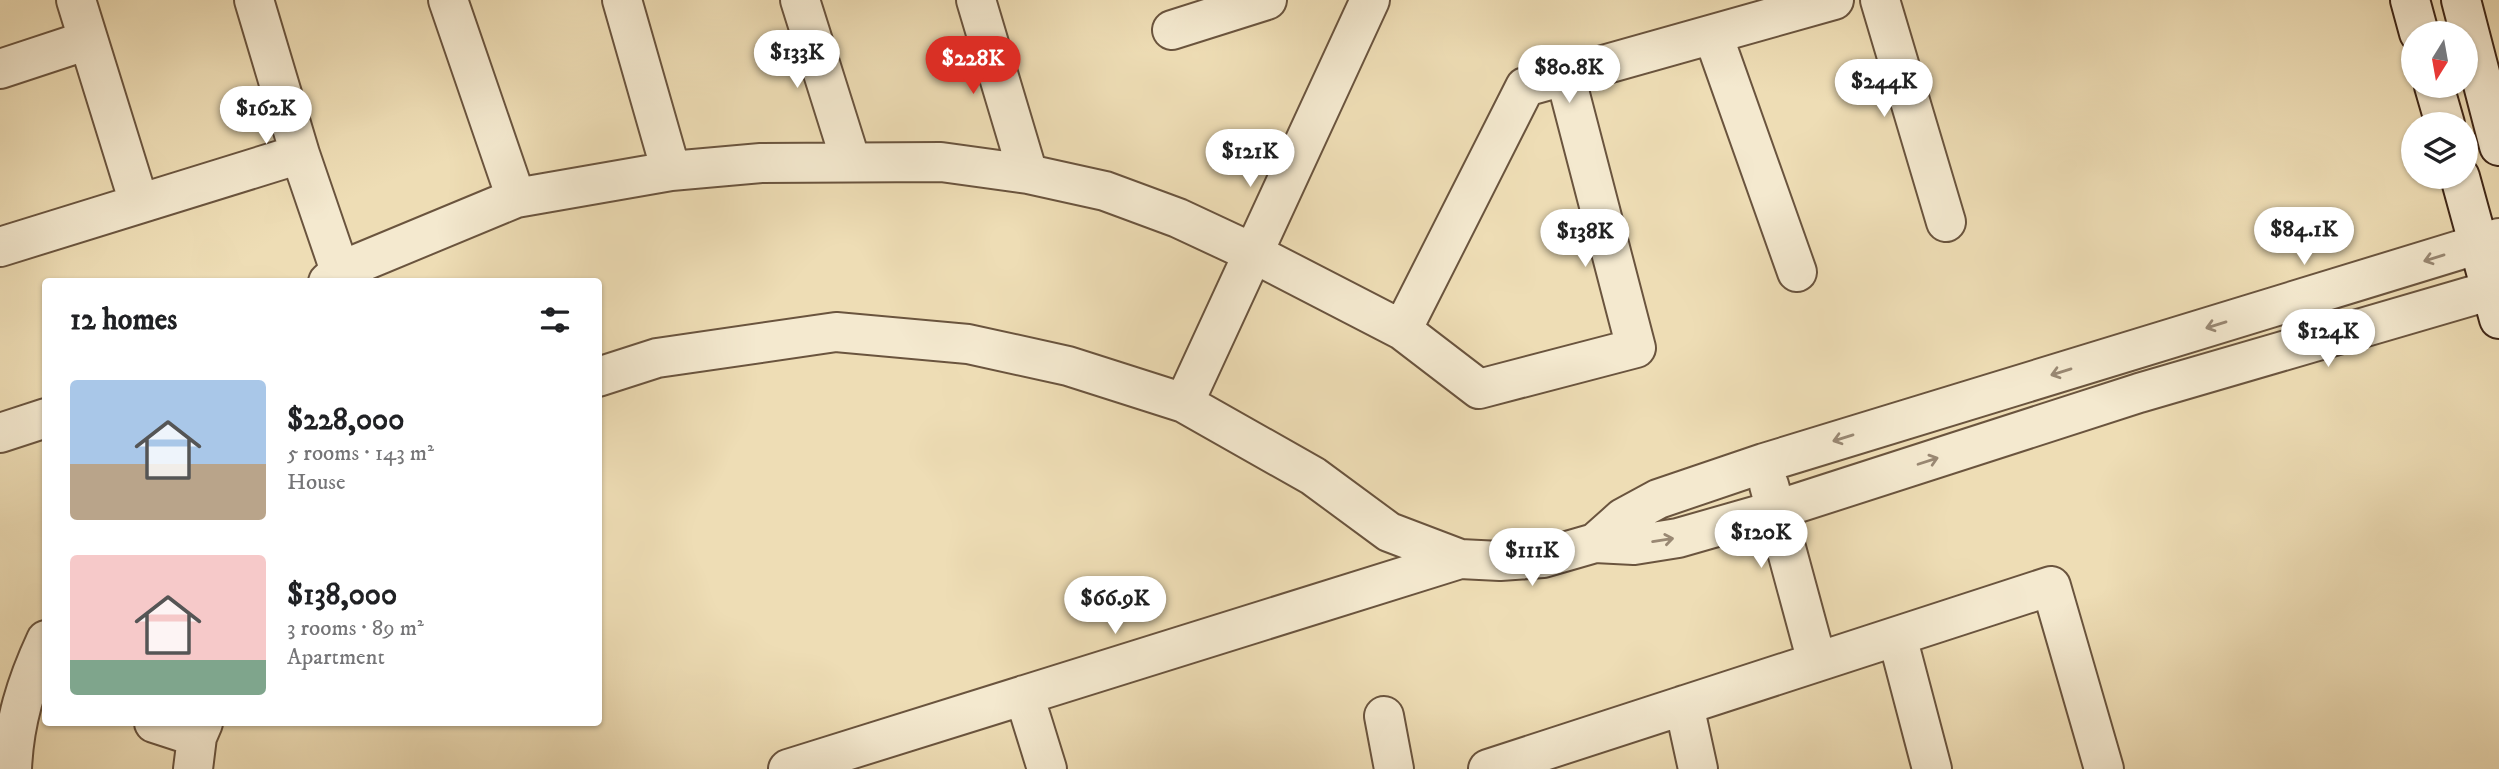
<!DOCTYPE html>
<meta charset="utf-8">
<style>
body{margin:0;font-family:"IM FELL DW Pica",serif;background:#f6f6f6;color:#202124;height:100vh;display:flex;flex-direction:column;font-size:26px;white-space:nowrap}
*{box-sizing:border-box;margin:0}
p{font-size:23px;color:#757577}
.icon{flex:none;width:38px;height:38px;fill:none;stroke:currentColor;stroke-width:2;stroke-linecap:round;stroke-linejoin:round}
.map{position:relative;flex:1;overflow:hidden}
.sheet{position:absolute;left:42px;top:278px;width:560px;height:448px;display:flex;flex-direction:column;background:#fff;border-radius:7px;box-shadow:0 2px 5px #0004}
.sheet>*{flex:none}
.needle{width:46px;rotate:191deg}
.fabs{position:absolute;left:2401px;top:21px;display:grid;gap:14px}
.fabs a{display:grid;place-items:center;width:77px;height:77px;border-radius:50%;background:#fff;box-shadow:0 2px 5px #0004;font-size:35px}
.price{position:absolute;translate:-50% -60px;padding:0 16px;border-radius:24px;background:#fff;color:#222;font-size:23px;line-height:46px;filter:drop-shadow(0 2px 4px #0008)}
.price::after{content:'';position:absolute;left:50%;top:42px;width:21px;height:16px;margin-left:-10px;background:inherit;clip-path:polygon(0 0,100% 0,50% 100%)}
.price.selected{background:#d93025;color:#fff}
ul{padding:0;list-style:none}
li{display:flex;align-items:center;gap:21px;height:175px;padding:0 28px}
li span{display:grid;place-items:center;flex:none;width:196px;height:140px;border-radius:7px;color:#555}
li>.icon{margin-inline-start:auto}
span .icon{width:84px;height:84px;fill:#fffc;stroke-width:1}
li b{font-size:30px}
h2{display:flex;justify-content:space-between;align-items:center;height:84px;padding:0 28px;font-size:30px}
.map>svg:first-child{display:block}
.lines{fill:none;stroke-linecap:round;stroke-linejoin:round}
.minor-casing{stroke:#6a543e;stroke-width:42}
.secondary-casing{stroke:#3e2617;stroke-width:42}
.minor{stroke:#f4e9cf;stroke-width:38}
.secondary{stroke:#f4e9cf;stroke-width:38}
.oneway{stroke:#998873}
</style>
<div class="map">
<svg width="2499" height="769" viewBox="0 0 2499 769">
<rect width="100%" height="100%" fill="#eeddb5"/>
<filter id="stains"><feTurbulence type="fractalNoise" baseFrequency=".00286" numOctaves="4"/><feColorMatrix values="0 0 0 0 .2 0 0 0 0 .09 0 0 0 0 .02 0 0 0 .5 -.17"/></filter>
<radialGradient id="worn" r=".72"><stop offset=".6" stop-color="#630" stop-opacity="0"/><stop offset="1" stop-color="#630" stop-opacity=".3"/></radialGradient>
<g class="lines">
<defs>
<path id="minor" d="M 76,0 L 139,203
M 254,0 L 300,154 L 340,271
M 448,0 L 516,198
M 622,0 L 671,171
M 800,0 L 851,162
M 976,0 L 1028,174
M 1880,0 L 1946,222
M 1172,30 L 1267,0
M 1713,35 L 1797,272
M 0,69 L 88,40
M 0,247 L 300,154
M 328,282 L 340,271 L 516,198 L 671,171 L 761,163 L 941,162 L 1028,174 L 1105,191 L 1178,218 L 1253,253 L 1402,330 L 1479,389 L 1636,348 L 1565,75
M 1402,330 L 1525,87 L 1834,0
M 598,377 L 657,358 L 836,332 L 968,344 L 1068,366 L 1184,403 L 1313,476 L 1389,532 L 1460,559 L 1500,561 L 1543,558 L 1595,543 L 1634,545 L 1678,538 L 1776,510 L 2139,393 L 2499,288
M 1184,403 L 1370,0
M 0,433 L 46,418
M 1769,485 L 1817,662
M 1595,543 L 1623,518 L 1658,499 L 1764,463 L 2499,238
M 1897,636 L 1932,769
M 1024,695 L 1047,769
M 1684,705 L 1698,769
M 1384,716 L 1394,769
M 154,723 L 197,737
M 12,769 C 14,722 26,683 46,640
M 193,769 L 197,737 L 203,723
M 788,769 L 1460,559
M 1488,769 L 2051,586 L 2104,769"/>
<path id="secondary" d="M 2410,0 L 2419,33
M 2461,0 L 2499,146
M 2434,86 L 2445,124
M 2460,177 L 2499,319"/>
</defs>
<!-- minor casing -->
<use href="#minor" class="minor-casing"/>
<!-- secondary casing -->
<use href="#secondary" class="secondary-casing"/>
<!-- minor -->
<use href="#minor" class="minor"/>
<!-- secondary -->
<use href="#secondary" class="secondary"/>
</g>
<!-- one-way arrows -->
<defs><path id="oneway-shaft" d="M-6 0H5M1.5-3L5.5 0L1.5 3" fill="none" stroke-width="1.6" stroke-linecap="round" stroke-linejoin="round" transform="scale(1.75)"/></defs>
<g class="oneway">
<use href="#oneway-shaft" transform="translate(2434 258) rotate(163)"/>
<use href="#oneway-shaft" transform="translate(2216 325) rotate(163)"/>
<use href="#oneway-shaft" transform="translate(2061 372) rotate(163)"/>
<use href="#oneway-shaft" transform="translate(1843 438) rotate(163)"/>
<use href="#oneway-shaft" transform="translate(1928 461) rotate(-18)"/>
<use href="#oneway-shaft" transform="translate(1663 540) rotate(-9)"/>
</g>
<rect width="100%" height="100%" filter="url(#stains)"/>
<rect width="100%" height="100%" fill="url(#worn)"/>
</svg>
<div class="fabs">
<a><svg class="needle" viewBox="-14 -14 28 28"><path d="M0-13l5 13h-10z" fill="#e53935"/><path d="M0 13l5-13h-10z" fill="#757577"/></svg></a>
<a><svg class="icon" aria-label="layers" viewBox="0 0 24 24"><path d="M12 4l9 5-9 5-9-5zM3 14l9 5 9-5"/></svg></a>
</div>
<b class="price" style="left:797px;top:90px">$133K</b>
<b class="price selected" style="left:973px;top:96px">$228K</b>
<b class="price" style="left:1569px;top:105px">$80.8K</b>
<b class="price" style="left:1884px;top:119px">$244K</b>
<b class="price" style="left:266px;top:146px">$162K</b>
<b class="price" style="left:1250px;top:189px">$121K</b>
<b class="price" style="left:2304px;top:267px">$84.1K</b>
<b class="price" style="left:1585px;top:269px">$138K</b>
<b class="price" style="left:2328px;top:369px">$124K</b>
<b class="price" style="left:1761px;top:570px">$120K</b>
<b class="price" style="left:1532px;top:588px">$111K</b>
<b class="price" style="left:1115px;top:636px">$66.9K</b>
<section class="sheet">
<h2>12 homes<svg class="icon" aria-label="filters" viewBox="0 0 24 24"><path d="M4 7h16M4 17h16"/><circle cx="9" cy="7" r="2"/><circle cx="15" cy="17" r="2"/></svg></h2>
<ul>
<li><span style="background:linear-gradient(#a9c7e8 60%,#b9a48a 0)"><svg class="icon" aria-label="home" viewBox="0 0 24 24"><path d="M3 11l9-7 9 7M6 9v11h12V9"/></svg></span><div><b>$228,000</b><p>5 rooms · 143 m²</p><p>House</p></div></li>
<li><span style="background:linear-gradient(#f6c9c9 75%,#7fa58c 0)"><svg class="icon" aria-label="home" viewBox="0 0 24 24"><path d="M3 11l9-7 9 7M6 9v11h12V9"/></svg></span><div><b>$138,000</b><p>3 rooms · 89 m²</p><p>Apartment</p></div></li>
</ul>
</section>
</div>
